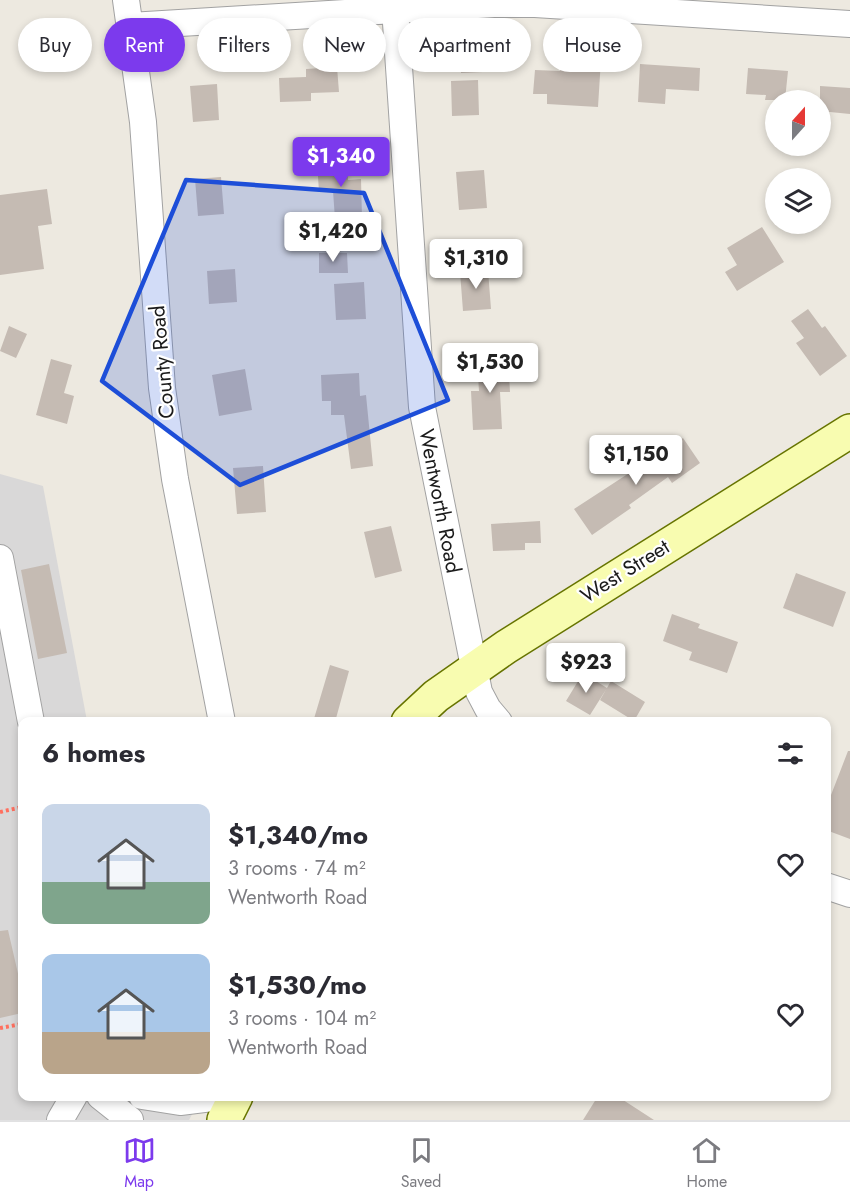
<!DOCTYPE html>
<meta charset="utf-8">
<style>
body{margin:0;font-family:Jost,sans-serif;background:#f2f2f3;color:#2b2b33;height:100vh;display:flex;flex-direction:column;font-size:22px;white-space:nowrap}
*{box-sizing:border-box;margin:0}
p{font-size:20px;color:#7c7c81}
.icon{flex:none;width:33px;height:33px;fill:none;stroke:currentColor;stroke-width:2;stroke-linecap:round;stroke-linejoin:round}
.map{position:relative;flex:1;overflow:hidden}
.side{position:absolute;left:18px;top:717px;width:813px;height:384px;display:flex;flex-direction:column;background:#fff;border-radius:12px;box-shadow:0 3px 9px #0003}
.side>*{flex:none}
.top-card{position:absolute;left:18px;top:18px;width:814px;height:54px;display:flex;gap:12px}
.needle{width:39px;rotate:21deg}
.controls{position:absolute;left:765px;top:90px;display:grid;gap:12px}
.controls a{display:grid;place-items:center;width:66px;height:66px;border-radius:50%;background:#fff;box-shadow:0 3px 9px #0003;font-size:30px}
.price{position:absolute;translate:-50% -51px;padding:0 14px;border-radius:6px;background:#fff;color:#222;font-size:20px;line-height:39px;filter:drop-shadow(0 2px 3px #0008)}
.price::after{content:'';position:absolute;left:50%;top:36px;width:18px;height:14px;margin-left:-9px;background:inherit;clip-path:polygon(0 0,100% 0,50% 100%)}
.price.current{background:#7c3aed;color:#fff}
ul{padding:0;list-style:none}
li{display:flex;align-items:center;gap:18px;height:150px;padding:0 24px}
li span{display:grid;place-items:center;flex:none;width:168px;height:120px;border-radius:12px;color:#555}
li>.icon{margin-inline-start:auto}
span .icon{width:72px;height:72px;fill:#fffc;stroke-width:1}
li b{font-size:26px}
h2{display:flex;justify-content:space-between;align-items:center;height:72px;padding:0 24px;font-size:26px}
.chip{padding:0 21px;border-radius:27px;background:#fff;box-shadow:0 3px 9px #0003;font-size:21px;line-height:54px}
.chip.current{background:#7c3aed;color:#fff}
.tabs{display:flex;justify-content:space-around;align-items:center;height:84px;border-top:2px solid #e1e1e2;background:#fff;font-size:16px;color:#7c7c81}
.tabs a{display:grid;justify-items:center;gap:3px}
.tabs .current{color:#7c3aed}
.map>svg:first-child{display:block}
.residential{fill:#d9d8d8}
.building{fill:#c5bbb3}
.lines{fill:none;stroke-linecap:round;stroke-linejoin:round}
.street-casing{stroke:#a2a2a2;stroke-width:28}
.secondary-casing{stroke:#677400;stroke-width:36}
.path{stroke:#ff705f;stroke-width:4;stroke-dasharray:3 3;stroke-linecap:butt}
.street{stroke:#fff;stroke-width:26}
.secondary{stroke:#f8fcb0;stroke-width:33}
.marked{fill:#1d4ed8;fill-opacity:0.2;stroke:#1d4ed8;stroke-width:4.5;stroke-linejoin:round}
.labels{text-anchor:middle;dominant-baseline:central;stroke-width:4.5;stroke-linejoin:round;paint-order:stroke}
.street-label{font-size:21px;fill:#1b1b1b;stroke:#fff}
</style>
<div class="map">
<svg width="850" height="1120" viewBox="0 0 850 1120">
<rect width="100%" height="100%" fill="#ede9e0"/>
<!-- residential -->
<path class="residential" d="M 0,474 L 43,486 L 87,721 L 22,722 L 22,1096 L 201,1097 L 189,1120 L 0,1120 Z"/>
<!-- building -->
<path class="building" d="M 504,47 L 504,71 L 461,73 L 460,48 Z
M 561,56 L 601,59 L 598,107 L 547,104 L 547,94 L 533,94 L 535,70 L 560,71 Z
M 640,64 L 700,68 L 699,91 L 666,89 L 665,104 L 638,102 Z
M 337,67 L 339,92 L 311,93 L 311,101 L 280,102 L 279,78 L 306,77 L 306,69 Z
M 748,68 L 788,71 L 785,100 L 765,100 L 766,95 L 746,94 Z
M 478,80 L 479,115 L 452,116 L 451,81 Z
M 217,84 L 219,120 L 193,122 L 190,86 Z
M 820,86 L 850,88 L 850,114 L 820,111 Z
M 347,159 L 348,180 L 361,179 L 362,218 L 335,219 L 333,191 L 319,192 L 317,161 Z
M 484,170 L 487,208 L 459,210 L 456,172 Z
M 221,177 L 224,214 L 198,216 L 195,179 Z
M 47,189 L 52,224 L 38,226 L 44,269 L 0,275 L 0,195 Z
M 762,227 L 784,262 L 737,291 L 725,272 L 737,265 L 727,248 Z
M 319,253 L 347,253 L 348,273 L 319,273 Z
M 235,269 L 237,302 L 209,304 L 207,271 Z
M 488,270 L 491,309 L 463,311 L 460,272 Z
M 364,282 L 366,319 L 336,320 L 334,284 Z
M 808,309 L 822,328 L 825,326 L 847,356 L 820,376 L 796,343 L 804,338 L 791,321 Z
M 9,326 L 27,334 L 16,358 L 0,351 Z
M 51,359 L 72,365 L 64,393 L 74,396 L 67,424 L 36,415 Z
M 508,359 L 510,392 L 500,392 L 502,429 L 473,430 L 471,391 L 479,391 L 477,361 Z
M 245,369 L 252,410 L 219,416 L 212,375 Z
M 359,373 L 360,396 L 366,395 L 373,466 L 351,469 L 344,415 L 331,415 L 331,401 L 322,401 L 321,375 Z
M 683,438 L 700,463 L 672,483 L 668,477 L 629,505 L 631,508 L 592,535 L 574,509 Z
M 263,466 L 266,512 L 237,514 L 233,468 Z
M 540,521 L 541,543 L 525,543 L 525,550 L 493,551 L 491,524 Z
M 391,526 L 402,571 L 375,578 L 364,532 Z
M 49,564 L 67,653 L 38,659 L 21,570 Z
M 796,573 L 846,592 L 833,627 L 783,608 Z
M 672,614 L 700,624 L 698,628 L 738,642 L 727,673 L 689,660 L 692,652 L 663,641 Z
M 330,665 L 349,671 L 335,722 L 313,722 Z
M 583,673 L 607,688 L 590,715 L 566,701 Z
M 611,681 L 645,702 L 634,721 L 600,700 Z
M 848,751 L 850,751 L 850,839 L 826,830 L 826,808 Z
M 8,930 L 22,991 L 22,1013 L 0,1018 L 0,931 Z
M 598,1096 L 617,1096 L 654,1120 L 583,1120 Z"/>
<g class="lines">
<defs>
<path id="street" d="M 126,0 L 143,122 L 162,388 L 175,479 L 222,722
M 395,8 L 422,407 L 479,692 L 488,709 L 499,722
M 130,26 L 494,4 L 535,4 L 850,24
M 0,558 L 31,722
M 826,886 L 850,894
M 100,1096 L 130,1120
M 142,1096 L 180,1102 L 228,1096
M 60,1120 L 74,1096"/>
<path id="secondary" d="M 408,722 L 436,696 L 506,647 L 850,431
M 224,1120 L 236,1096"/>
</defs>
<!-- street casing -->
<use href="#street" class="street-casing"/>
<!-- secondary casing -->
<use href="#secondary" class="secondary-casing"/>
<!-- path -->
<path class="path" d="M 0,812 L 22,807
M 0,1028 L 22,1024"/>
<!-- street -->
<use href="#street" class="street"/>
<!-- secondary -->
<use href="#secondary" class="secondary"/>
</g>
<!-- marked area -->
<path class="marked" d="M 186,180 L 364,193 L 448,400 L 240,485 L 102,381 Z"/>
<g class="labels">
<!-- street labels -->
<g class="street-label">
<text transform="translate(162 362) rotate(-95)">County Road</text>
<text transform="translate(440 501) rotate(79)">Wentworth Road</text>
<text transform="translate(625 571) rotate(-32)">West Street</text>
</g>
</g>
</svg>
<div class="controls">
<a><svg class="needle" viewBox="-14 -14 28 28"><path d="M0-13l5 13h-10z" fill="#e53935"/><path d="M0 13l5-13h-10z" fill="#7c7c81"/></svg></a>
<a><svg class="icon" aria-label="layers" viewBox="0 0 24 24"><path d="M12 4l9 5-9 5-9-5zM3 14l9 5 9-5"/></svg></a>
</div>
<b class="price current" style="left:341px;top:188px">$1,340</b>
<b class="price" style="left:333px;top:263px">$1,420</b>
<b class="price" style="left:476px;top:290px">$1,310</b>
<b class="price" style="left:490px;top:394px">$1,530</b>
<b class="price" style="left:636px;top:486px">$1,150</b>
<b class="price" style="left:586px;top:694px">$923</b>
<div class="top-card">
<a class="chip">Buy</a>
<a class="chip current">Rent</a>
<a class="chip">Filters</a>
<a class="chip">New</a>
<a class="chip">Apartment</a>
<a class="chip">House</a>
</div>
<section class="side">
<h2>6 homes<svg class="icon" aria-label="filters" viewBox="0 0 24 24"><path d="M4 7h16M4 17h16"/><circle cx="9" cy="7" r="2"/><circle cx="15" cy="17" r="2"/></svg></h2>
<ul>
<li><span style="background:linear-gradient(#c9d6e8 65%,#7fa58c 0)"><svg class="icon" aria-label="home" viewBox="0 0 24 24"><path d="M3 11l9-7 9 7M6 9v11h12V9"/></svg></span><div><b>$1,340/mo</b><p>3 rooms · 74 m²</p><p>Wentworth Road</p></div><svg class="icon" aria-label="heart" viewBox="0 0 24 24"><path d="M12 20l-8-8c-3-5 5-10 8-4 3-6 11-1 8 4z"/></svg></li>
<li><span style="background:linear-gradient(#a9c7e8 65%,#b9a48a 0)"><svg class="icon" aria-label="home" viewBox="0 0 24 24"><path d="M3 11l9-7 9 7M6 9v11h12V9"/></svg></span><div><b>$1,530/mo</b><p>3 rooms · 104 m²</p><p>Wentworth Road</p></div><svg class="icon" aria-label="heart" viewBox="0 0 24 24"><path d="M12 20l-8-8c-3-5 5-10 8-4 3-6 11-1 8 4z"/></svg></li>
</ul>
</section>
</div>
<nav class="tabs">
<a class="current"><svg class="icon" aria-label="map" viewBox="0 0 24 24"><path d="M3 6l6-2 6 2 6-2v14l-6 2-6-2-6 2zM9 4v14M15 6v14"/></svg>Map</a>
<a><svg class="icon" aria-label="saved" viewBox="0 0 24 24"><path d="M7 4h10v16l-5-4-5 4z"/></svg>Saved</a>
<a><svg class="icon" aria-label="home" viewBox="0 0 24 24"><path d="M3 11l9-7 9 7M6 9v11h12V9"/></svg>Home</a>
</nav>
